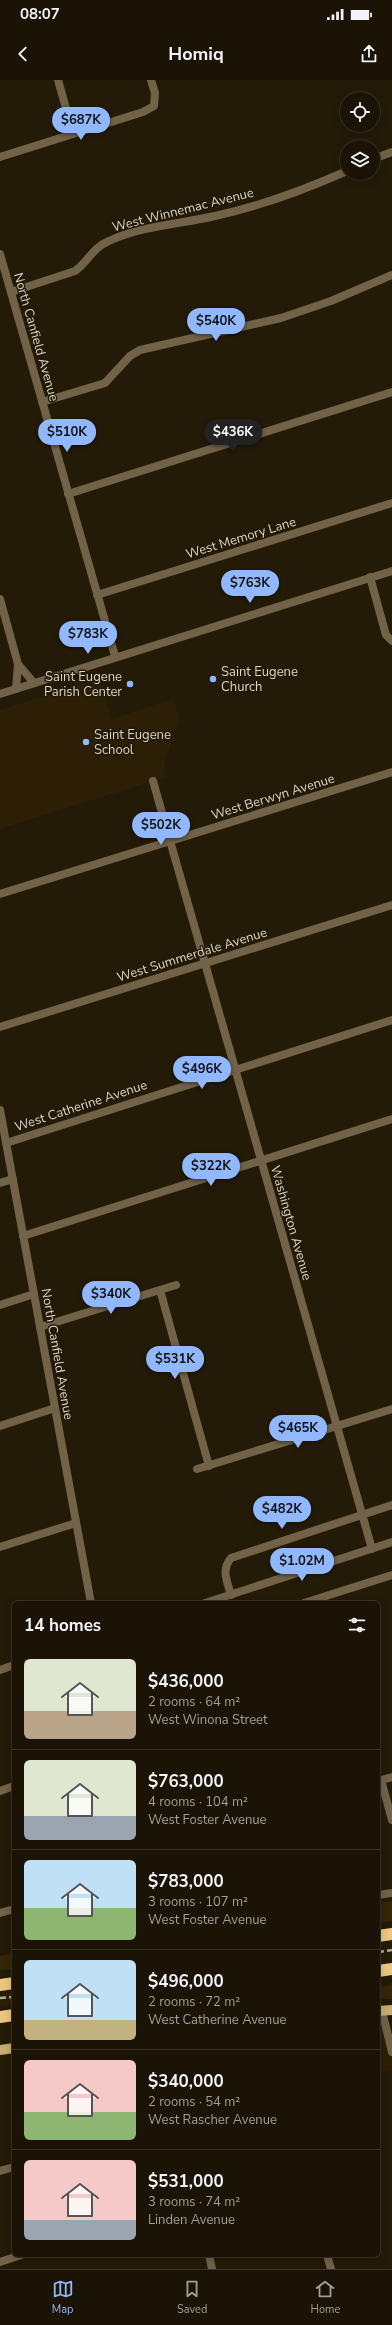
<!DOCTYPE html>
<meta charset="utf-8">
<style>
body{margin:0;font-family:"Nunito Sans",sans-serif;background:#282114;color:#f1f3f6;height:100vh;display:flex;flex-direction:column;font-size:15px;white-space:nowrap}
*{box-sizing:border-box;margin:0}
p{font-size:13px;color:#a09e9b}
.icon{flex:none;width:22px;height:22px;fill:none;stroke:currentColor;stroke-width:2;stroke-linecap:round;stroke-linejoin:round}
.map{position:relative;flex:1;overflow:hidden}
.panel{position:absolute;left:12px;top:1521px;width:368px;height:656px;display:flex;flex-direction:column;background:#1b1406;border-radius:6px;box-shadow:0 2px 10px #0003,0 0 0 1px #393328}
.panel>*{flex:none}
.tools{position:absolute;left:340px;top:12px;display:grid;gap:8px}
.tools a{display:grid;place-items:center;width:40px;height:40px;border-radius:50%;background:#1b1406;box-shadow:0 2px 10px #0003,0 0 0 1px #393328;font-size:20px}
.price{position:absolute;translate:-50% -34px;padding:0 9px;border-radius:14px;background:#91b8fd;color:#111;font-size:13px;line-height:26px;filter:drop-shadow(0 1px 2px #0008)}
.price::after{content:'';position:absolute;left:50%;top:24px;width:12px;height:9px;margin-left:-6px;background:inherit;clip-path:polygon(0 0,100% 0,50% 100%)}
.price.current{background:#222;color:#fff}
ul{padding:0;list-style:none}
li{display:flex;align-items:center;gap:12px;height:100px;padding:0 12px}
li+li{border-top:1px solid #393328}
li span{display:grid;place-items:center;flex:none;width:112px;height:80px;border-radius:6px;color:#555}
li>.icon{margin-inline-start:auto}
span .icon{width:48px;height:48px;fill:#fffc;stroke-width:1}
li b{font-size:17px}
h2{display:flex;justify-content:space-between;align-items:center;height:48px;padding:0 12px;font-size:17px}
.status{display:flex;justify-content:space-between;align-items:center;height:28px;padding:0 20px;background:#1b1406;direction:ltr}
.status svg{height:11px;fill:currentColor}
header{display:flex;justify-content:space-between;align-items:center;height:52px;padding:0 12px;background:#1b1406;font-size:18px;font-weight:700}
.dock{display:flex;justify-content:space-around;align-items:center;height:56px;border-top:1px solid #393328;background:#1b1406;font-size:11px;color:#a09e9b}
.dock a{display:grid;justify-items:center;gap:2px}
.dock .current{color:#91b8fd}
.map>svg:first-child{display:block}
.built{fill:#2c1f05}
.green{fill:#352608}
.lines{fill:none;stroke-linecap:round;stroke-linejoin:round}
.minor{stroke:#716248;stroke-width:8}
.tertiary{stroke:#716248;stroke-width:8}
.primary{stroke:#c8a971;stroke-width:10}
.motorway{stroke:#ebc581;stroke-width:12}
.rail{stroke:#b2aa9d;stroke-width:2.5;stroke-dasharray:6 3;stroke-linecap:butt}
.poi-dot{fill:#91b8fd;stroke:#241a08;stroke-width:1.5}
.labels{text-anchor:middle;dominant-baseline:central;stroke-width:3;stroke-linejoin:round;paint-order:stroke}
.street-label{font-size:13px;fill:#dad3c7;stroke:#241a08}
.poi-label{font-size:13px;fill:#dad3c7;stroke:#241a08;text-anchor:start}
</style>
<div class="status"><b>08:07</b><svg viewBox="0 0 49 12"><path d="M0 12V9h3v3zM5 12V6h3v6zM10 12V3h3v9zM15 12V0h3v12zM26 1h20v11H26zM47 4h2v5h-2z"/></svg></div>
<header><svg class="icon" aria-label="back" viewBox="0 0 24 24"><path d="M15 5l-7 7 7 7"/></svg>Homiq<svg class="icon" aria-label="share" viewBox="0 0 24 24"><path d="M12 15V3M7 8l5-5 5 5M5 13v7h14v-7"/></svg></header>
<div class="map">
<svg width="392" height="2189" viewBox="0 0 392 2189">
<rect width="100%" height="100%" fill="#241a08"/>
<!-- built -->
<path class="built" d="M 99,598 L 112,639 L 174,618 L 179,639 L 164,685 L 166,697 L 0,749 L 0,630 Z
M 14,1913 L 14,1925 L 0,1926 L 0,1915 Z
M 378,1942 L 381,1942 L 392,1980 L 392,1990 L 378,1992 Z"/>
<!-- green -->
<path class="green" d="M 392,1821 L 392,1841 L 378,1843 L 378,1823 Z
M 14,1873 L 14,1889 L 0,1890 L 0,1876 Z
M 392,1905 L 392,1919 L 378,1919 L 378,1907 Z"/>
<g class="lines">
<!-- minor -->
<path class="minor" d="M 58,0 L 73,53
M 0,77 L 143,32 L 154,26 L 155,13 L 151,0
M 373,79 L 392,72
M 11,212 L 75,191 C 89,181 92,168 109,161 C 141,146 180,144 215,136 C 261,126 304,110 347,91
M 42,322 L 105,303 L 130,276 L 140,270 L 281,238 L 331,221 L 392,195
M 68,414 L 392,312
M 370,497 L 386,555 L 392,561
M 97,515 L 392,423
M 0,519 L 18,584 L 16,609
M 18,584 L 34,603
M 153,701 L 372,1469
M 0,814 L 392,692
M 0,947 L 392,825
M 6,1063 L 392,940
M 0,1103 L 13,1099
M 23,1156 L 392,1039
M 160,1210 L 209,1386
M 0,1225 L 34,1214
M 40,1247 L 176,1205
M 0,1346 L 55,1328
M 197,1389 L 392,1329
M 0,1467 L 76,1443
M 231,1515 C 227,1501 221,1490 231,1478 L 392,1425
M 304,1523 L 392,1495
M 0,1590 L 14,1585
M 381,1700 L 392,1740
M 378,1701 L 392,1697
M 0,1711 L 14,1706
M 378,1815 L 392,1813
M 382,1931 L 392,1972
M 0,2091 L 14,2087
M 327,2175 L 331,2189
M 0,2182 L 21,2175"/>
<!-- tertiary -->
<path class="tertiary" d="M 0,174 L 115,576
M 0,614 L 392,491
M 0,1030 L 91,1523
M 205,1523 L 392,1462
M 0,1833 L 14,1829
M 209,2175 L 212,2189"/>
<!-- primary -->
<path class="primary" d="M 378,1931 L 392,1930
M 0,1970 L 14,1968"/>
<!-- motorway -->
<path class="motorway" d="M 378,1856 L 392,1854
M 378,1891 L 392,1889
M 0,1905 L 14,1903
M 0,1937 L 14,1935"/>
<!-- rail -->
<path class="rail" d="M 378,1872 L 392,1870
M 0,1918 L 14,1917"/>
</g>
<!-- markers -->
<g class="poi-dot">
<circle cx="213" cy="599" r="4"/>
<circle cx="130" cy="604" r="4"/>
<circle cx="86" cy="662" r="4"/>
</g>
<g class="labels">
<!-- street labels -->
<g class="street-label">
<text transform="translate(183 130) rotate(-14)">West Winnemac Avenue</text>
<text transform="translate(36 257) rotate(74)">North Canfield Avenue</text>
<text transform="translate(241 458) rotate(-17)">West Memory Lane</text>
<text transform="translate(273 717) rotate(-17)">West Berwyn Avenue</text>
<text transform="translate(192 875) rotate(-17)">West Summerdale Avenue</text>
<text transform="translate(81 1026) rotate(-18)">West Catherine Avenue</text>
<text transform="translate(291 1143) rotate(74)">Washington Avenue</text>
<text transform="translate(57 1274) rotate(80)">North Canfield Avenue</text>
</g>
<!-- poi labels -->
<g class="poi-label">
<text x="221" y="592">Saint Eugene<tspan x="221" dy="15">Church</tspan></text>
<text x="122" y="597" text-anchor="end">Saint Eugene<tspan x="122" dy="15">Parish Center</tspan></text>
<text x="94" y="655">Saint Eugene<tspan x="94" dy="15">School</tspan></text>
</g>
</g>
</svg>
<div class="tools">
<a><svg class="icon" aria-label="locate" viewBox="0 0 24 24"><circle cx="12" cy="12" r="6"/><path d="M12 2v4M12 18v4M2 12h4M18 12h4"/></svg></a>
<a><svg class="icon" aria-label="layers" viewBox="0 0 24 24"><path d="M12 4l9 5-9 5-9-5zM3 14l9 5 9-5"/></svg></a>
</div>
<b class="price" style="left:81px;top:61px">$687K</b>
<b class="price" style="left:216px;top:262px">$540K</b>
<b class="price" style="left:67px;top:373px">$510K</b>
<b class="price current" style="left:233px;top:373px">$436K</b>
<b class="price" style="left:250px;top:524px">$763K</b>
<b class="price" style="left:88px;top:575px">$783K</b>
<b class="price" style="left:161px;top:766px">$502K</b>
<b class="price" style="left:202px;top:1010px">$496K</b>
<b class="price" style="left:211px;top:1107px">$322K</b>
<b class="price" style="left:111px;top:1235px">$340K</b>
<b class="price" style="left:175px;top:1300px">$531K</b>
<b class="price" style="left:298px;top:1369px">$465K</b>
<b class="price" style="left:282px;top:1450px">$482K</b>
<b class="price" style="left:302px;top:1502px">$1.02M</b>
<section class="panel">
<h2>14 homes<svg class="icon" aria-label="filters" viewBox="0 0 24 24"><path d="M4 7h16M4 17h16"/><circle cx="9" cy="7" r="2"/><circle cx="15" cy="17" r="2"/></svg></h2>
<ul>
<li><span style="background:linear-gradient(#dfe7d0 65%,#b9a48a 0)"><svg class="icon" aria-label="home" viewBox="0 0 24 24"><path d="M3 11l9-7 9 7M6 9v11h12V9"/></svg></span><div><b>$436,000</b><p>2 rooms · 64 m²</p><p>West Winona Street</p></div></li>
<li><span style="background:linear-gradient(#dfe7d0 70%,#9aa5b1 0)"><svg class="icon" aria-label="home" viewBox="0 0 24 24"><path d="M3 11l9-7 9 7M6 9v11h12V9"/></svg></span><div><b>$763,000</b><p>4 rooms · 104 m²</p><p>West Foster Avenue</p></div></li>
<li><span style="background:linear-gradient(#bfe0f5 60%,#8fb573 0)"><svg class="icon" aria-label="home" viewBox="0 0 24 24"><path d="M3 11l9-7 9 7M6 9v11h12V9"/></svg></span><div><b>$783,000</b><p>3 rooms · 107 m²</p><p>West Foster Avenue</p></div></li>
<li><span style="background:linear-gradient(#bfe0f5 75%,#c2b280 0)"><svg class="icon" aria-label="home" viewBox="0 0 24 24"><path d="M3 11l9-7 9 7M6 9v11h12V9"/></svg></span><div><b>$496,000</b><p>2 rooms · 72 m²</p><p>West Catherine Avenue</p></div></li>
<li><span style="background:linear-gradient(#f6c9c9 65%,#8fb573 0)"><svg class="icon" aria-label="home" viewBox="0 0 24 24"><path d="M3 11l9-7 9 7M6 9v11h12V9"/></svg></span><div><b>$340,000</b><p>2 rooms · 54 m²</p><p>West Rascher Avenue</p></div></li>
<li><span style="background:linear-gradient(#f6c9c9 75%,#9aa5b1 0)"><svg class="icon" aria-label="home" viewBox="0 0 24 24"><path d="M3 11l9-7 9 7M6 9v11h12V9"/></svg></span><div><b>$531,000</b><p>3 rooms · 74 m²</p><p>Linden Avenue</p></div></li>
</ul>
</section>
</div>
<nav class="dock">
<a class="current"><svg class="icon" aria-label="map" viewBox="0 0 24 24"><path d="M3 6l6-2 6 2 6-2v14l-6 2-6-2-6 2zM9 4v14M15 6v14"/></svg>Map</a>
<a><svg class="icon" aria-label="saved" viewBox="0 0 24 24"><path d="M7 4h10v16l-5-4-5 4z"/></svg>Saved</a>
<a><svg class="icon" aria-label="home" viewBox="0 0 24 24"><path d="M3 11l9-7 9 7M6 9v11h12V9"/></svg>Home</a>
</nav>
